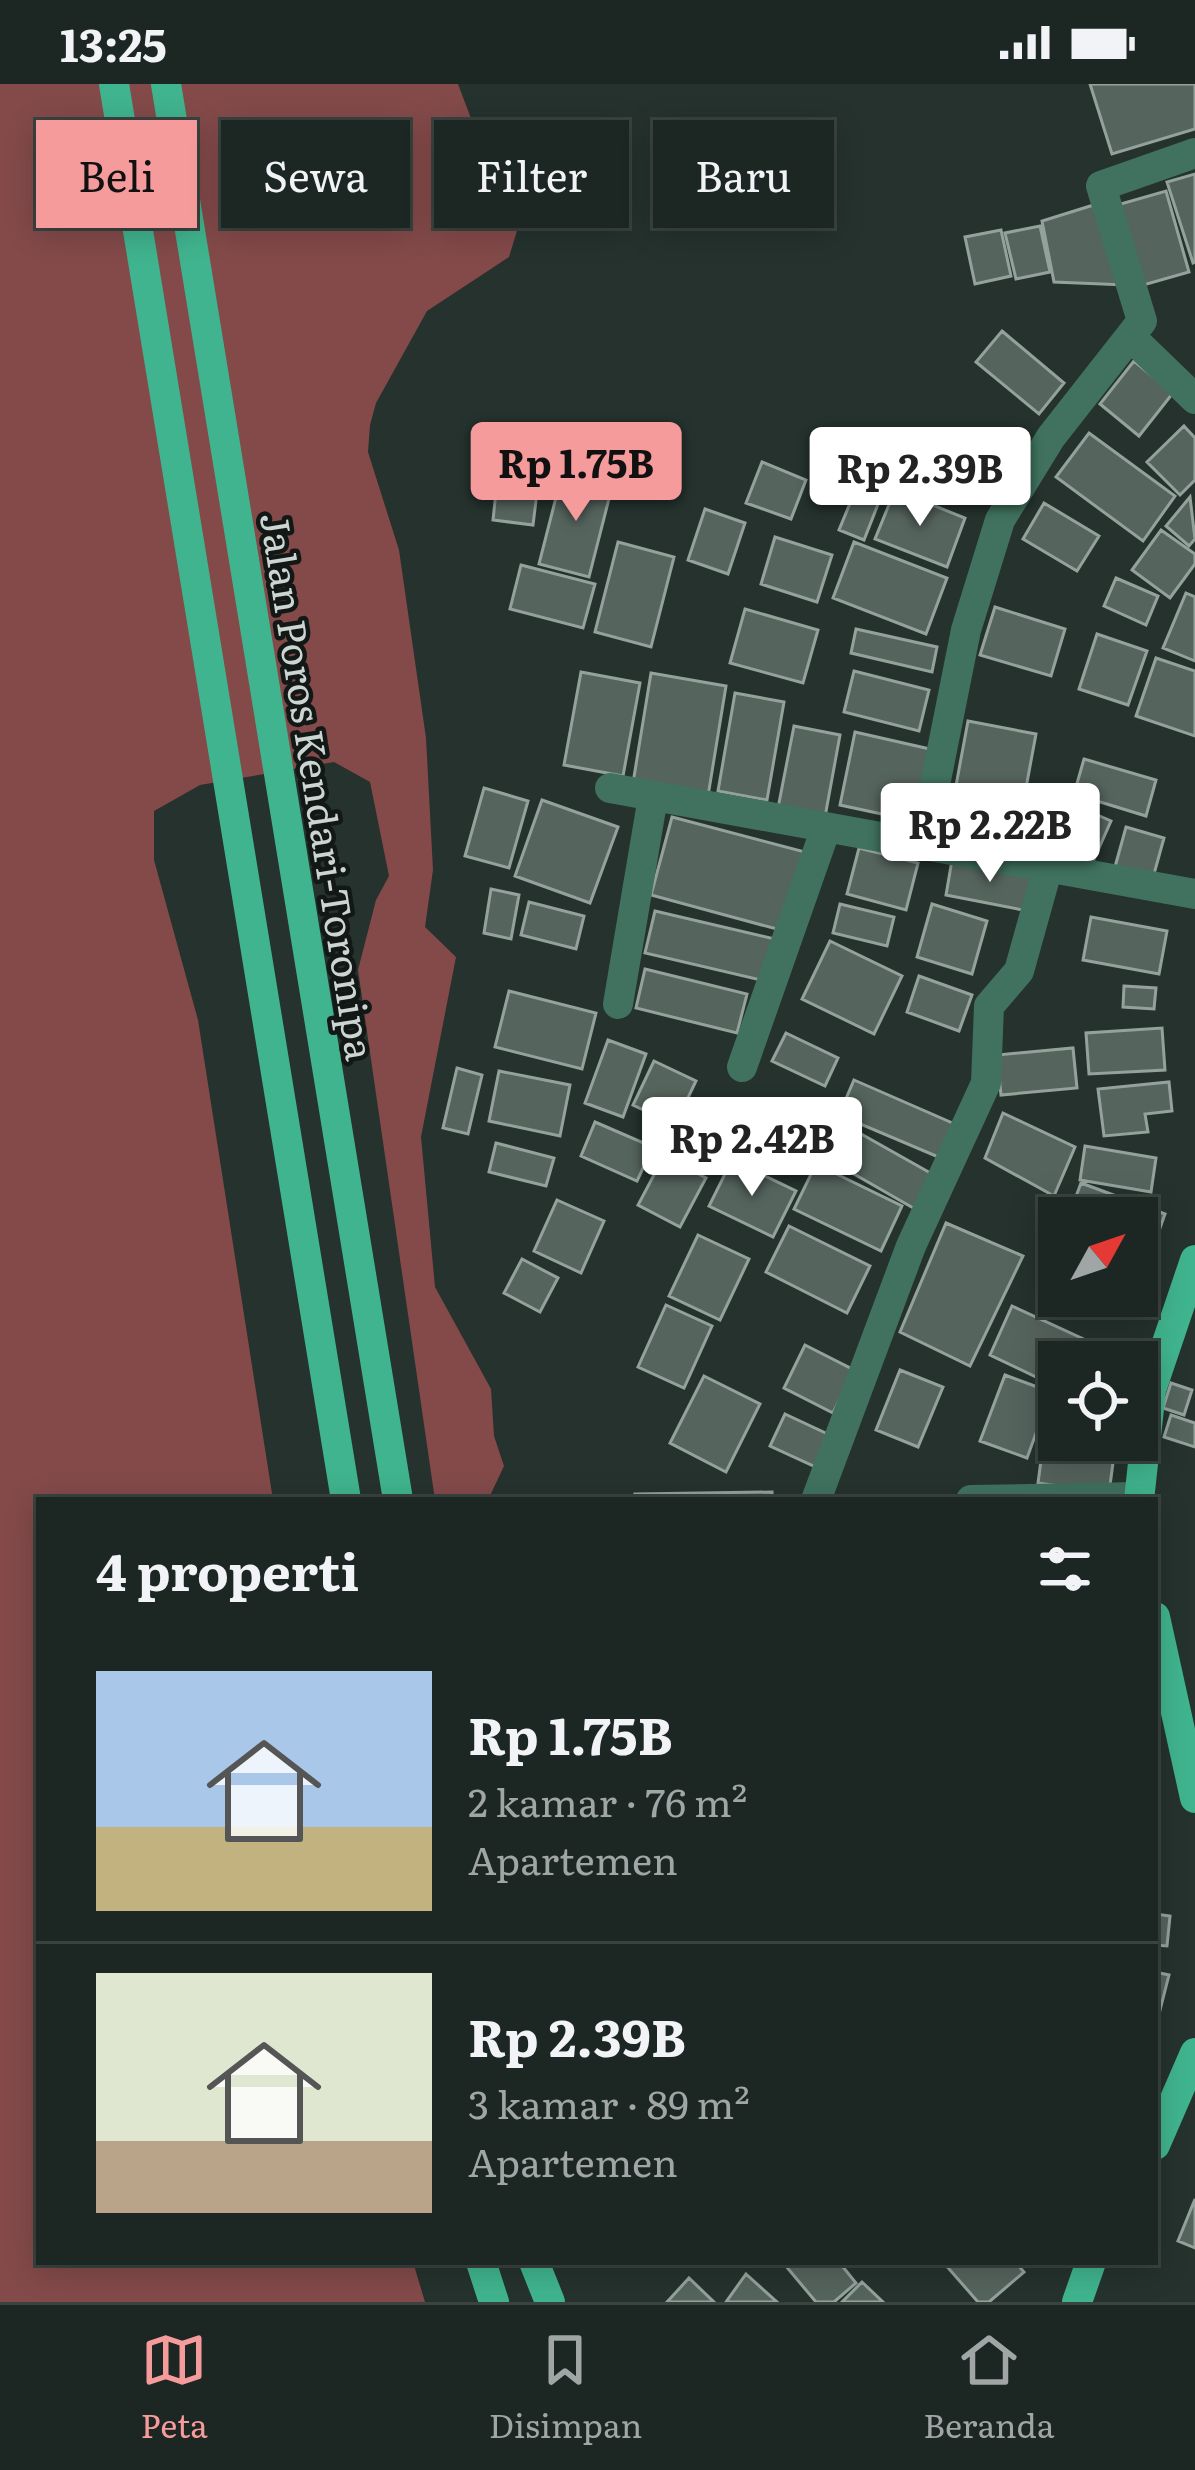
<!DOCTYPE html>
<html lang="id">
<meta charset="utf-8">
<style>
body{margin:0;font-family:Literata,serif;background:#29322f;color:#f1f3f6;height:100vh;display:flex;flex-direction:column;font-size:45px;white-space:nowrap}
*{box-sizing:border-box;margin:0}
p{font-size:39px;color:#a0a5a5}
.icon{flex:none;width:66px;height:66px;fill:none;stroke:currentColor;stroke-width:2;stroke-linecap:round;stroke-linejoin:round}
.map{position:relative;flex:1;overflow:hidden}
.sheet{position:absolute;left:36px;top:1413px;width:1122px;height:768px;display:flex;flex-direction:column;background:#1c2622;border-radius:0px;box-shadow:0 6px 30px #0003,0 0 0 3px #3a4340}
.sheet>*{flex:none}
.top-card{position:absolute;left:36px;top:36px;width:1125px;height:108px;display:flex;gap:24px}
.needle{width:78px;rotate:50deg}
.tools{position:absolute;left:1038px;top:1113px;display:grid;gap:24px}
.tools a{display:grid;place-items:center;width:120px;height:120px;border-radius:0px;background:#1c2622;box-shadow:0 6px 30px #0003,0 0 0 3px #3a4340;font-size:60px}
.price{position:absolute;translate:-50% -102px;padding:0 27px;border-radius:12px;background:#fff;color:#222;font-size:39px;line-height:78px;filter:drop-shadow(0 3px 6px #0008)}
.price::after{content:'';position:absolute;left:50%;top:72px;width:36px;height:27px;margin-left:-18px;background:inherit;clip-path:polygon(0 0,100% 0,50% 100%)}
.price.selected{background:#f59b9b;color:#111}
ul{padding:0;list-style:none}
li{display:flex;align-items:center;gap:36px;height:300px;padding:0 60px}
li+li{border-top:3px solid #3a4340}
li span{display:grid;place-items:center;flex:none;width:336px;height:240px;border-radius:0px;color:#555}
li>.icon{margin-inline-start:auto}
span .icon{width:144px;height:144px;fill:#fffc;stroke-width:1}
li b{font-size:51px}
h2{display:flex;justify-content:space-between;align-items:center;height:144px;padding:0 60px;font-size:51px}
.tag{padding:0 42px;border-radius:0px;background:#1c2622;box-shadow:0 6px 30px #0003,0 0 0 3px #3a4340;font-size:42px;line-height:108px}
.tag.selected{background:#f59b9b;color:#111}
.status{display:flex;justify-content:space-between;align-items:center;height:84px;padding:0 60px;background:#1c2622;direction:ltr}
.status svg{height:33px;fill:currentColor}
.tabs{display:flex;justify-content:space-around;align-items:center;height:168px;border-top:3px solid #3a4340;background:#1c2622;font-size:33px;color:#a0a5a5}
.tabs a{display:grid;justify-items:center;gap:6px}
.tabs .selected{color:#f59b9b}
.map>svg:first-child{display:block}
.water{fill:#844a4a}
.building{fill:#56645e;stroke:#93a39c;stroke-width:3}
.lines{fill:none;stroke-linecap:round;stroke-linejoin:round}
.minor{stroke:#40725f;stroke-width:30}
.major{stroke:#40b48e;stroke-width:30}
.labels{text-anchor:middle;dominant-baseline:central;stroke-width:9;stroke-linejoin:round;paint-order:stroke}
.street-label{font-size:39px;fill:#ccd5d1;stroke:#121816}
</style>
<div class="status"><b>13:25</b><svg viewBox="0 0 49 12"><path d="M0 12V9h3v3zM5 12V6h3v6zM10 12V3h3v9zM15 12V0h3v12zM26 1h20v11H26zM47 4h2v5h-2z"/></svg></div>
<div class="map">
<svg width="1195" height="2218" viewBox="0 0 1195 2218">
<rect width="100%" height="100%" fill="#25322d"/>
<!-- water -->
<path class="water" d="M 0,0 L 458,0 L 497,103 L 520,137 L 509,173 L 427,227 L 376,319 L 370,341 L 368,368 L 399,466 L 426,654 L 433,786 L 425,843 L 456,873 L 421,1053 L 435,1203 L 491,1305 L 494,1352 L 504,1382 L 488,1416 L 435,1416 L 358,886 L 376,816 L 389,792 L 370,698 L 334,678 L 200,701 L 154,727 L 154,776 L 198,936 L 273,1416 L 39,1416 L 39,2178 L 413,2178 L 425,2218 L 0,2218 Z"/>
<!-- building -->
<path class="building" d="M 1090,0 L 1195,0 L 1195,45 L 1112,70 Z
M 1195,90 L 1195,178 L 1193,179 L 1167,98 Z
M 1166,107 L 1189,188 L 1133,204 L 1110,123 Z
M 1100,119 L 1125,201 L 1054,198 L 1042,137 Z
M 1040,142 L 1050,188 L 1016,195 L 1005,149 Z
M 1001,146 L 1011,192 L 975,200 L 965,153 Z
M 1002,247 L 1064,299 L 1039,330 L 976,278 Z
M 1134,277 L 1173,309 L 1139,352 L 1100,320 Z
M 1184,342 L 1195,354 L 1195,396 L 1180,411 L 1147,378 Z
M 1089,349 L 1175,412 L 1143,457 L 1056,393 Z
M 762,378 L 806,396 L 791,435 L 746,419 Z
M 499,379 L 540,384 L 533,441 L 493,436 Z
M 563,386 L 613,399 L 589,493 L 539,480 Z
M 860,395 L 884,405 L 864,456 L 839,446 Z
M 895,406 L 965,434 L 947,483 L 875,455 Z
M 1190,413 L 1195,455 L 1189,462 L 1166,442 Z
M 1044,419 L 1099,452 L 1077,487 L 1023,455 Z
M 705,425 L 745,439 L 728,490 L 688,476 Z
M 1161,446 L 1195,470 L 1195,480 L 1170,514 L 1132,486 Z
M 775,453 L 832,471 L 817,518 L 761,500 Z
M 618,458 L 674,473 L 651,563 L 595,548 Z
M 854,458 L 947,494 L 926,550 L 833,514 Z
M 521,481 L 595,500 L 583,544 L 510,525 Z
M 1116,494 L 1158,512 L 1146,541 L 1104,522 Z
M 1186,509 L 1195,513 L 1195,577 L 1163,564 Z
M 995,523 L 1065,545 L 1051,592 L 980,571 Z
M 745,525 L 818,546 L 803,599 L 730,579 Z
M 856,545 L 937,563 L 932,588 L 851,569 Z
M 1097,550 L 1147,567 L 1128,621 L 1079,605 Z
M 1156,574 L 1195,587 L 1195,652 L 1136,632 Z
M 854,587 L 929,606 L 919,647 L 844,628 Z
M 581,588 L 640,599 L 623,692 L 564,681 Z
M 651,589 L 726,602 L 708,712 L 633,699 Z
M 735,609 L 784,618 L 767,716 L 718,707 Z
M 968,637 L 1036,650 L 1023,720 L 955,707 Z
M 794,642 L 840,651 L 825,733 L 778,724 Z
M 855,648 L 934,666 L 919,738 L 840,721 Z
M 1084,675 L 1156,696 L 1146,732 L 1074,710 Z
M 484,704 L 528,717 L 509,784 L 465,772 Z
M 542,716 L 618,743 L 590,819 L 515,792 Z
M 952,718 L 1046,729 L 1042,771 L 948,760 Z
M 1079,723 L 1111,737 L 1091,782 L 1060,767 Z
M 672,733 L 805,768 L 784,847 L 651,811 Z
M 1126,743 L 1164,754 L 1151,801 L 1113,790 Z
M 859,764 L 918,779 L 906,826 L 847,810 Z
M 952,776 L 1035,792 L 1028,827 L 946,811 Z
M 491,805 L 519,811 L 511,855 L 484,849 Z
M 529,818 L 584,832 L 576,865 L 521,851 Z
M 840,820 L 894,833 L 887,862 L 833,849 Z
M 932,820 L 987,837 L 972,890 L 917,873 Z
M 655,827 L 775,855 L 765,897 L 645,869 Z
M 1091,833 L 1167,847 L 1159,890 L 1083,876 Z
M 830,857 L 902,892 L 874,950 L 802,915 Z
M 645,885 L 747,910 L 737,949 L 636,924 Z
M 919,892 L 972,911 L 959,947 L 907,928 Z
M 1124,902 L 1156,904 L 1154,925 L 1123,923 Z
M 509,907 L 596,929 L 582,985 L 495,963 Z
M 1162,944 L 1165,986 L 1089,990 L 1086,949 Z
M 786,949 L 838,974 L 825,1002 L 772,977 Z
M 608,956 L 646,970 L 623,1033 L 585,1019 Z
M 1073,964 L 1077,1004 L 1001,1011 L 997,971 Z
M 654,977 L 696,997 L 675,1041 L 633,1021 Z
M 457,984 L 482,991 L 468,1050 L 443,1044 Z
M 499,987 L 570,1001 L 560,1052 L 489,1037 Z
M 854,996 L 957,1041 L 943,1075 L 839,1031 Z
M 1169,998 L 1172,1027 L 1145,1030 L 1148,1048 L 1104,1052 L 1098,1005 Z
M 1003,1029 L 1075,1063 L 1054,1112 L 985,1074 Z
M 831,1033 L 934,1091 L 915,1125 L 812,1066 Z
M 595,1038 L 653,1063 L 637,1097 L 581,1072 Z
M 496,1059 L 554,1074 L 546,1102 L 489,1088 Z
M 1085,1062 L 1156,1074 L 1151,1108 L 1080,1096 Z
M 664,1072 L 706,1094 L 680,1143 L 638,1121 Z
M 732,1076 L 796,1107 L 773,1153 L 709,1122 Z
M 816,1080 L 902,1122 L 881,1167 L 794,1125 Z
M 1081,1099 L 1165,1130 L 1153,1164 L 1137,1159 L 1137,1134 L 1068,1134 Z
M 557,1116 L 604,1137 L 581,1189 L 534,1167 Z
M 946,1139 L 1023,1172 L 970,1282 L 900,1248 Z
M 789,1142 L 870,1182 L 847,1229 L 766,1188 Z
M 698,1151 L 749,1175 L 720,1236 L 669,1212 Z
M 522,1175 L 558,1194 L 540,1228 L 504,1209 Z
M 666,1221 L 712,1242 L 684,1304 L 638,1283 Z
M 1012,1222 L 1127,1275 L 1126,1278 L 1059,1278 L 1059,1304 L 990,1271 Z
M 805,1261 L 854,1286 L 833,1329 L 784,1304 Z
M 900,1286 L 943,1303 L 918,1363 L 876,1346 Z
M 1005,1291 L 1051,1308 L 1027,1374 L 980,1357 Z
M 704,1292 L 760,1320 L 726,1388 L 670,1359 Z
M 1171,1299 L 1192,1306 L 1184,1331 L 1163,1324 Z
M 785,1330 L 834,1353 L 820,1385 L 770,1362 Z
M 1171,1331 L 1195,1339 L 1195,1363 L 1164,1353 Z
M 1043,1361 L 1114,1371 L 1109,1409 L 1038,1399 Z
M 772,1408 L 772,1416 L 636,1416 L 635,1410 Z
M 1155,1830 L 1170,1832 L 1167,1862 L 1155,1861 Z
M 1155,1888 L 1169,1891 L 1158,1934 L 1155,1933 Z
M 1195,2115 L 1195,2164 L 1178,2157 Z
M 789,2178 L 839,2178 L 856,2199 L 834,2218 L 816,2218 L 785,2181 Z
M 943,2178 L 1015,2178 L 1024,2188 L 989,2218 L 978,2218 Z
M 746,2190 L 777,2218 L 726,2218 Z
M 689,2194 L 714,2218 L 667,2218 Z
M 862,2198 L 883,2218 L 842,2218 Z"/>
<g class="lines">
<!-- minor -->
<path class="minor" d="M 1132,254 L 1195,315
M 610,704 L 1195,810
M 923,761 L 966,546 L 1000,436 L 1051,353 L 1142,237 L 1101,102 L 1195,69
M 618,920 L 653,713
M 742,983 L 826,744
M 816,1416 L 911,1162 L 986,999 L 989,922 L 1019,887 L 1048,783
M 971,1416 L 1139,1413"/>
<!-- major -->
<path class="major" d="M 114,0 L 346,1416
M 166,0 L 398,1416
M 1139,1416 L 1151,1306 L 1195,1176
M 1155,1533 L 1195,1714
M 1155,2061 L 1195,1969
M 481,2178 L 494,2218
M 534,2178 L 550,2218
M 1077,2218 L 1091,2178"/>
</g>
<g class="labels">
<!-- street labels -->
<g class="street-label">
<text transform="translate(320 702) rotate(81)">Jalan Poros Kendari-Toronipa</text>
</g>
</g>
</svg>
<div class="tools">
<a><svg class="needle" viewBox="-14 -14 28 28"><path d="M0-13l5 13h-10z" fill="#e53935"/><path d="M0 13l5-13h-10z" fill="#a0a5a5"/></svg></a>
<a><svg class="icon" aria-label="locate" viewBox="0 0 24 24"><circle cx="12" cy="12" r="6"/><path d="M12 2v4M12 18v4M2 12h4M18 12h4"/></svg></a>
</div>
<b class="price selected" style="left:576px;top:440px">Rp 1.75B</b>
<b class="price" style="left:920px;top:445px">Rp 2.39B</b>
<b class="price" style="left:990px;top:801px">Rp 2.22B</b>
<b class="price" style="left:752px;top:1115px">Rp 2.42B</b>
<div class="top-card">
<a class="tag selected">Beli</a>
<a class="tag">Sewa</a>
<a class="tag">Filter</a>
<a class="tag">Baru</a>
</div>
<section class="sheet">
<h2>4 properti<svg class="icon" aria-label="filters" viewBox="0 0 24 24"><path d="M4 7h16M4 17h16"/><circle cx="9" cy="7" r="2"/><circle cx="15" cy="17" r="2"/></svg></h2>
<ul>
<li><span style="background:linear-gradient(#a9c7e8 65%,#c2b280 0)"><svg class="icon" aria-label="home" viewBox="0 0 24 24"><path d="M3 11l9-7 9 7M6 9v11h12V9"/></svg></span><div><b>Rp 1.75B</b><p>2 kamar · 76 m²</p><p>Apartemen</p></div></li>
<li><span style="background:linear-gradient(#dfe7d0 70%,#b9a48a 0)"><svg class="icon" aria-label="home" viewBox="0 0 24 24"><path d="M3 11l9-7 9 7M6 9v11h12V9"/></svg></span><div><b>Rp 2.39B</b><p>3 kamar · 89 m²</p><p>Apartemen</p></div></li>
</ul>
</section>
</div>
<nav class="tabs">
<a class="selected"><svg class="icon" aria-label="map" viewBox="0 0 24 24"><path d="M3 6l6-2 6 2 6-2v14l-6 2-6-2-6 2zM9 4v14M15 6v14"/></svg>Peta</a>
<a><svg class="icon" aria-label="saved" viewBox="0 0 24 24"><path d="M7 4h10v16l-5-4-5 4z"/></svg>Disimpan</a>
<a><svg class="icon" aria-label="home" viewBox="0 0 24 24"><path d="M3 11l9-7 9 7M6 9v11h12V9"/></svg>Beranda</a>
</nav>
